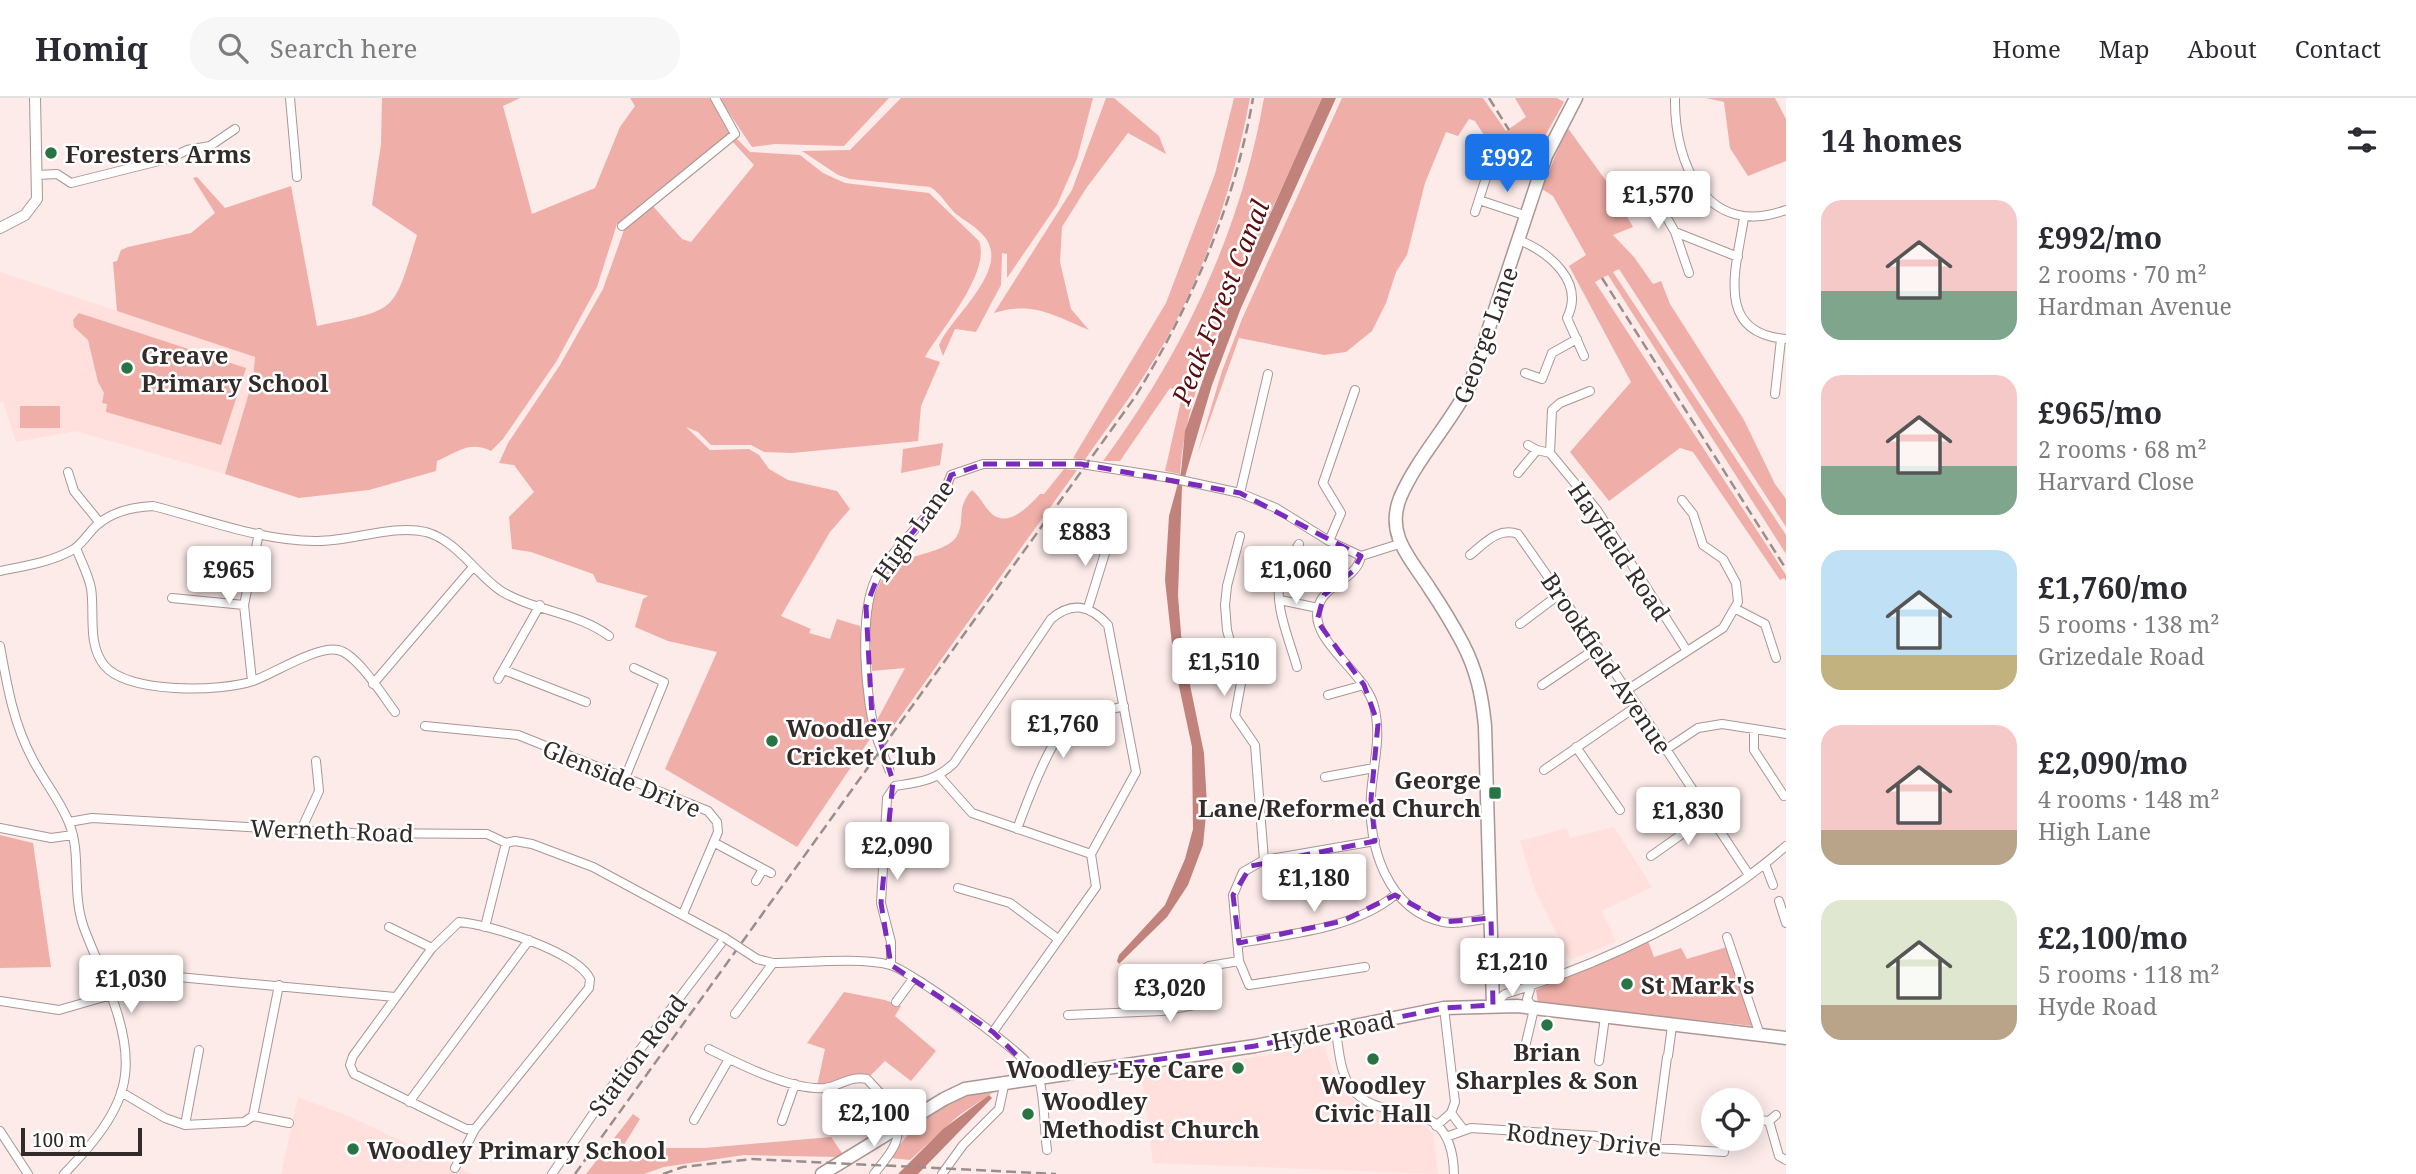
<!DOCTYPE html>
<meta charset="utf-8">
<style>
body{margin:0;font-family:"Noto Serif",serif;background:#f7f7f7;color:#2b2b33;height:100vh;display:flex;flex-direction:column;font-size:26px;white-space:nowrap}
*{box-sizing:border-box;margin:0}
p{font-size:23px;color:#7c7c81}
.icon{flex:none;width:38px;height:38px;fill:none;stroke:currentColor;stroke-width:2;stroke-linecap:round;stroke-linejoin:round}
.map{position:relative;flex:1;overflow:hidden}
.sheet{display:flex;flex-direction:column;background:#fff;width:630px}
.sheet>*{flex:none}
.fabs{position:absolute;left:1701px;top:990px;display:grid;gap:14px}
.fabs a{display:grid;place-items:center;width:63px;height:63px;border-radius:50%;background:#fff;box-shadow:0 4px 18px #0003;font-size:35px}
.scale{position:absolute;left:21px;bottom:18px;width:121px;box-sizing:border-box;padding-left:7px;border:4px solid #332b2a;border-top:0;font-size:19px;line-height:24px;white-space:nowrap;color:#332b2a;-webkit-text-stroke:5px #fff;paint-order:stroke}
.price{position:absolute;translate:-50% -60px;padding:0 16px;border-radius:7px;background:#fff;color:#222;font-size:23px;line-height:46px;filter:drop-shadow(0 2px 4px #0008)}
.price::after{content:'';position:absolute;left:50%;top:42px;width:21px;height:16px;margin-left:-10px;background:inherit;clip-path:polygon(0 0,100% 0,50% 100%)}
.price.on{background:#1a73e8;color:#fff}
ul{padding:0;list-style:none}
li{display:flex;align-items:center;gap:21px;height:175px;padding:0 35px}
li span{display:grid;place-items:center;flex:none;width:196px;height:140px;border-radius:21px;color:#555}
li>.icon{margin-inline-start:auto}
span .icon{width:84px;height:84px;fill:#fffc;stroke-width:1}
li b{font-size:30px}
h2{display:flex;justify-content:space-between;align-items:center;height:84px;padding:0 35px;font-size:30px}
header{display:flex;align-items:center;gap:42px;box-sizing:border-box;height:98px;padding:0 35px;background:#fff;border-bottom:2px solid #e1e1e2}
header strong{font-size:33px}
nav{display:flex;gap:38px;margin-inline-start:auto;font-size:24px}
.search{width:490px;height:63px;background:#f7f7f7;display:flex;align-items:center;gap:18px;box-sizing:border-box;padding:0 24px;border-radius:28px;color:#7c7c81;font-size:26px}
main{display:flex;flex:1;min-height:0}
.map>svg:first-child{display:block}
.built{fill:#ffe0dd}
.green{fill:#efafa8}
.water{fill:#c1827b}
.lines{fill:none;stroke-linecap:round;stroke-linejoin:round}
.minor-casing{stroke:#aa9694;stroke-width:10}
.tertiary-casing{stroke:#aa9694;stroke-width:12}
.primary-casing{stroke:#aa9694;stroke-width:15}
.minor{stroke:#fff;stroke-width:8}
.tertiary{stroke:#fff;stroke-width:10}
.primary{stroke:#fff;stroke-width:12}
.rail{stroke:#9a8e8c;stroke-width:2.5;stroke-dasharray:10 5;stroke-linecap:butt}
.minor-bridge-casing{stroke:#aa9694;stroke-width:10;stroke-linecap:butt}
.minor-bridge{stroke:#fff;stroke-width:8}
.marked{fill:none;stroke:#7b2cbf;stroke-width:5;stroke-dasharray:14 9;stroke-linejoin:round}
.poi-dot{fill:#287443;stroke:#fff;stroke-width:2.5}
.labels{text-anchor:middle;dominant-baseline:central;stroke-width:5;stroke-linejoin:round;paint-order:stroke}
.poi-label{font-size:24px;font-weight:bold;fill:#332b2a;stroke:#fff;text-anchor:start}
.street-label{font-size:24px;fill:#332b2a;stroke:#fff}
.water-label{font-size:26px;font-style:italic;fill:#5a0d0e;stroke:#fff}
</style>
<header>
<strong>Homiq</strong>
<div class="search"><svg class="icon" aria-label="search" viewBox="0 0 24 24"><circle cx="10" cy="10" r="6"/><path d="M15 15l6 6"/></svg>Search here</div>
<nav><a>Home</a><a>Map</a><a>About</a><a>Contact</a></nav>
</header>
<main>
<div class="map">
<svg width="1786" height="1076" viewBox="0 0 1786 1076">
<rect width="100%" height="100%" fill="#fcebe9"/>
<!-- built -->
<path class="built" d="M 0,174 L 255,259 L 253,281 L 225,376 L 76,333 L 16,344 L 3,304 L 0,304 Z
M 1614,729 L 1652,789 L 1602,813 L 1616,844 L 1570,862 L 1535,792 L 1520,743 L 1567,730 L 1570,740 Z
M 1324,948 L 1337,986 L 1361,1009 L 1419,1022 L 1433,1035 L 1438,1076 L 1153,1065 L 1142,977 Z
M 298,999 L 350,1019 L 473,1076 L 281,1076 Z"/>
<!-- green -->
<path class="green" d="M 382,0 L 520,0 L 503,8 L 532,116 L 595,90 L 620,29 L 635,8 L 630,0 L 711,0 L 730,35 L 617,126 L 597,189 L 556,264 L 503,341 L 491,353 C 469,342 456,355 437,363 L 436,373 L 369,392 L 299,400 L 225,376 L 253,281 L 255,259 L 117,213 L 113,164 L 117,163 L 121,152 L 128,149 L 191,135 L 215,115 L 193,80 L 197,79 L 225,110 L 291,88 L 317,228 C 398,211 393,216 417,137 L 372,107 L 381,46 Z
M 719,0 L 889,0 L 844,48 L 775,46 L 752,49 Z
M 901,0 L 1093,0 L 1077,61 L 1057,107 L 1007,180 L 1007,156 L 1002,155 L 1001,187 L 976,234 L 955,231 L 943,258 L 939,247 C 951,218 1015,169 982,136 C 975,128 965,123 956,116 C 947,108 941,95 930,89 L 850,81 L 838,77 L 802,53 L 850,52 Z
M 1106,0 L 1114,0 L 1159,38 L 1166,56 L 1128,35 L 1087,89 L 1062,129 L 1060,164 L 1071,211 L 1089,232 C 1053,217 1033,203 994,215 L 1072,92 Z
M 1234,0 L 1250,0 C 1233,92 1200,191 1149,270 C 1129,302 1105,332 1084,363 L 1073,360 L 1166,205 L 1215,76 Z
M 1264,0 L 1322,0 C 1299,52 1275,105 1251,157 C 1220,226 1185,300 1180,376 L 1165,373 L 1183,294 L 1170,290 L 1120,363 L 1103,363 C 1183,255 1241,133 1264,0 Z
M 1342,0 L 1483,0 L 1506,33 L 1526,19 L 1515,0 L 1557,0 L 1564,4 L 1545,38 L 1528,82 L 1495,70 L 1498,53 L 1489,45 L 1475,23 L 1469,21 L 1458,38 L 1446,34 L 1425,85 L 1407,157 L 1396,174 L 1386,205 L 1372,233 L 1346,254 L 1324,257 L 1239,240 L 1197,357 L 1222,273 L 1242,221 Z
M 1706,0 L 1775,0 L 1786,21 L 1786,63 L 1748,78 L 1730,50 L 1724,4 Z
M 1567,29 L 1609,87 L 1633,129 L 1613,137 L 1634,159 L 1653,186 L 1661,183 L 1670,206 L 1744,322 L 1775,386 L 1786,401 L 1786,429 L 1619,171 L 1613,174 L 1786,437 L 1786,456 L 1608,177 L 1595,184 L 1786,477 L 1786,483 L 1784,480 L 1780,482 L 1693,354 L 1680,350 L 1609,403 L 1570,354 L 1631,284 L 1569,168 L 1586,157 L 1553,98 L 1542,91 Z
M 736,40 L 750,54 L 800,57 L 823,75 L 845,85 L 929,95 L 979,143 C 991,175 941,231 925,259 L 940,264 L 921,308 L 918,343 L 792,355 L 764,354 L 751,347 L 711,347 L 698,334 L 686,329 L 710,352 L 749,351 L 759,357 L 769,371 L 788,382 L 837,393 L 850,411 L 830,434 L 781,518 L 811,531 L 809,535 L 830,541 L 837,521 L 860,528 L 872,638 L 797,749 L 665,671 L 717,554 L 668,543 L 635,529 L 643,501 L 648,498 L 597,484 L 593,476 L 531,454 L 512,451 L 509,419 L 534,394 L 514,367 L 499,365 L 508,345 L 560,267 L 603,191 L 624,132 L 652,107 L 682,141 L 691,144 L 754,67 L 732,43 Z
M 79,215 L 246,270 L 221,347 L 106,314 L 107,306 L 102,305 L 104,295 L 98,284 L 88,242 L 74,229 L 73,222 Z
M 20,308 L 60,308 L 60,330 L 20,330 Z
M 943,345 L 940,367 L 901,375 L 903,351 Z
M 1064,371 L 1077,372 L 882,644 L 876,624 L 905,570 L 872,573 C 868,522 866,494 902,454 L 907,461 C 920,456 950,451 957,438 C 966,421 955,411 972,392 C 979,398 983,406 989,413 C 1006,433 1029,408 1040,396 L 1044,396 Z
M 0,737 L 33,745 L 51,869 L 0,870 Z
M 1648,843 L 1654,859 L 1681,850 L 1687,861 L 1727,849 L 1753,928 L 1538,905 L 1536,892 Z
M 844,894 L 885,902 L 901,908 L 895,918 L 936,953 L 911,983 L 885,963 L 868,980 L 859,976 L 817,988 L 825,951 L 807,945 Z
M 995,993 L 958,1018 L 910,1062 L 890,1060 C 920,1018 943,999 995,993 Z
M 633,1016 L 640,1021 L 622,1050 L 705,1050 L 831,1039 L 842,1055 L 838,1059 L 744,1057 L 664,1069 L 644,1076 L 586,1076 Z"/>
<!-- water -->
<path class="water" d="M 1322,0 L 1336,0 L 1241,210 L 1212,287 L 1182,389 L 1178,497 L 1182,548 L 1204,655 L 1207,707 L 1203,747 L 1188,787 L 1167,819 L 1119,866 L 1117,863 L 1119,857 L 1165,807 L 1185,761 L 1193,731 L 1192,649 L 1174,565 L 1165,482 L 1169,418 L 1181,374 L 1185,333 L 1227,213 Z
M 989,997 L 992,1000 L 918,1076 L 898,1076 L 943,1031 Z"/>
<g class="lines">
<defs>
<path id="minor" d="M 290,0 L 297,79
M 1675,0 C 1674,67 1707,141 1786,112
M 37,77 L 57,76 L 71,85 L 171,60 L 187,52 L 210,48 L 235,31
M 1645,82 L 1675,134 L 1689,175
M 1479,102 L 1527,118
M 1475,114 L 1494,55
M 1744,120 C 1736,171 1714,235 1786,241
M 622,128 L 735,36 L 715,0
M 1675,134 L 1738,159
M 1519,142 C 1550,155 1585,184 1567,220 L 1584,258
M 1525,275 L 1542,281 L 1552,255 L 1577,241
M 1775,296 L 1781,241
M 1528,347 L 1537,352
M 1550,355 L 1552,312 L 1560,305 L 1590,293
M 68,374 L 74,393 L 100,425
M 1518,375 L 1537,352 L 1550,355 L 1597,412 L 1687,553
M 1240,395 L 1268,276
M 1240,438 L 1227,488 L 1225,507 L 1227,532 L 1241,585 L 1235,618 L 1255,647 L 1264,762
M 1329,443 L 1341,415 L 1323,385 L 1355,292
M 76,450 C 81,463 88,476 91,490 C 95,515 87,545 104,567 C 127,596 221,594 253,583 C 275,575 316,548 338,552 C 357,556 383,598 395,614
M 1470,457 C 1485,445 1498,429 1518,436 L 1627,592 L 1749,777
M 1361,458 C 1357,482 1323,486 1318,510 C 1309,542 1366,575 1374,608 C 1382,638 1373,667 1371,697 C 1367,748 1388,813 1443,824 C 1458,827 1476,822 1491,820
M 0,473 C 25,468 52,464 74,451 C 83,445 89,434 97,427 C 113,413 133,409 153,408 C 205,421 261,443 315,443 C 351,444 391,426 426,434 C 456,442 476,476 501,493 C 534,513 577,514 609,538
M 172,500 L 244,507
M 1280,502 L 1318,510
M 1088,510 L 1110,439
M 1736,511 L 1765,526 L 1776,560
M 1520,526 L 1561,495
M 0,548 C 7,587 13,624 32,660 C 43,682 60,702 69,725 C 82,756 71,794 84,830 C 100,873 131,929 125,977 C 121,1015 89,1050 64,1076
M 1297,569 C 1290,543 1271,502 1282,475 C 1286,465 1294,455 1299,446
M 504,572 L 586,604
M 498,581 L 540,507
M 252,583 L 244,507 L 259,435
M 373,586 L 473,469
M 1542,587 L 1598,549
M 1627,592 L 1723,530 L 1738,504 L 1736,485 L 1723,461 L 1703,447 L 1693,416 L 1682,402
M 1328,597 L 1364,587
M 425,628 L 518,637 L 708,713 L 717,724 L 718,734 L 683,816
M 1754,632 L 1754,652 L 1784,698
M 878,643 C 865,606 857,509 879,475 C 901,440 937,417 951,377 L 983,366 L 1081,366 L 1171,380 L 1240,395 L 1276,410 L 1329,443 L 1361,458 L 1399,446
M 1576,649 L 1620,712
M 1665,652 L 1698,630 L 1722,626 L 1786,636
M 1544,672 L 1637,608
M 940,679 L 972,715 L 1091,756
M 1325,679 L 1374,670
M 625,680 L 664,584 L 634,570
M 895,688 C 920,684 935,683 954,665 L 1051,521 C 1072,503 1090,507 1108,527 L 1136,674 L 1091,756 L 1096,789 L 993,934
M 69,724 L 92,720 L 353,735 L 487,736 L 506,745 L 515,743 L 532,746 L 593,769 L 725,840 L 610,991 L 552,1076
M 0,730 L 51,740 L 73,737
M 1017,731 C 1026,707 1051,637 1071,624 C 1084,615 1108,613 1124,608
M 301,732 L 319,693 L 316,663
M 715,745 L 771,775
M 1651,758 L 1709,717
M 1765,766 L 1773,787
M 756,783 L 763,771
M 958,790 L 1010,805 L 1058,841
M 1779,803 L 1786,825
M 389,829 L 432,850
M 485,829 L 506,745
M 1727,839 L 1760,937
M 1239,845 C 1290,836 1354,831 1395,797
M 757,861 L 773,865 C 804,865 861,859 890,867 C 911,873 1030,958 1038,978 C 1045,996 1044,1032 1047,1052
M 891,867 L 891,844 L 881,805 L 887,700 L 895,688
M 1365,869 L 1249,887 L 1239,863 L 1233,797 L 1243,774 L 1264,762 L 1375,743
M 103,872 L 395,899
M 0,903 L 59,912 L 111,897
M 896,904 L 913,881
M 1493,907 L 1505,896 C 1605,865 1707,817 1786,748
M 735,916 L 773,865
M 1068,917 L 1162,913 L 1194,907 L 1201,873 L 1209,868 L 1239,863
M 1336,934 C 1339,952 1340,976 1352,991 C 1384,1031 1452,990 1454,1076
M 1525,949 L 1534,911 L 1527,901 L 1531,888
M 709,951 C 739,966 792,993 825,990 C 840,988 851,977 867,981 L 907,1024
M 1668,958 L 1672,928
M 1599,963 L 1605,919
M 121,994 L 165,1020 L 185,1027 L 244,1024 L 253,1018 L 289,1025
M 409,1004 L 529,842
M 1451,1015 L 1463,1031
M 253,1018 L 279,887
M 694,1022 L 729,961
M 1760,1022 L 1769,1023 L 1776,1017
M 782,1023 L 795,986
M 1769,1023 L 1779,1058 L 1786,1062
M 185,1027 L 199,952
M 1436,1028 L 1451,1015 L 1455,1004 L 1444,910
M 0,1033 L 28,1076
M 1446,1039 L 1471,1030 L 1596,1038 L 1622,1048 L 1724,1054
M 1655,1050 L 1667,959
M 455,1070 L 475,1031 L 589,890 L 590,881 C 578,854 488,826 459,824 L 432,850 L 353,958 L 350,967 L 354,976 L 466,1031 L 475,1031
M 874,1076 C 883,1064 901,1046 897,1030
M 942,1076 L 963,1047 L 999,1011 L 1005,983"/>
<path id="tertiary" d="M 0,130 L 25,117 L 37,101 L 35,0"/>
<path id="primary" d="M 1493,907 L 1485,628 C 1482,598 1477,573 1463,546 C 1453,527 1442,509 1430,491 C 1412,462 1385,438 1400,400 C 1417,360 1450,326 1470,287 L 1546,58 L 1576,0
M 822,1076 L 944,1001 L 965,991 L 1255,948 L 1444,910 L 1517,908 L 1786,940"/>
</defs>
<!-- minor casing -->
<use href="#minor" class="minor-casing"/>
<!-- tertiary casing -->
<use href="#tertiary" class="tertiary-casing"/>
<!-- primary casing -->
<use href="#primary" class="primary-casing"/>
<!-- minor -->
<use href="#minor" class="minor"/>
<!-- tertiary -->
<use href="#tertiary" class="tertiary"/>
<!-- primary -->
<use href="#primary" class="primary"/>
<!-- rail -->
<path class="rail" d="M 1489,0 L 1509,32
M 1602,180 L 1786,471
M 575,1076 L 1135,299 C 1191,208 1235,106 1253,0
M 663,1076 L 683,1069 L 752,1061 L 1056,1076"/>
<defs>
<path id="minor-bridge" d="M 878,643 L 890,674
M 725,840 L 757,861"/>
</defs>
<!-- minor-bridge casing -->
<use href="#minor-bridge" class="minor-bridge-casing"/>
<!-- minor-bridge -->
<use href="#minor-bridge" class="minor-bridge"/>
</g>
<!-- marked area -->
<path class="marked" d="M 983,366 L 1081,366 L 1240,395 L 1361,458 L 1353,473 L 1324,497 L 1317,523 L 1364,587 L 1378,626 L 1371,701 L 1375,743 L 1251,768 L 1233,797 L 1239,845 L 1343,823 L 1395,797 L 1444,824 L 1491,820 L 1493,907 L 1444,910 L 1255,948 L 1038,978 L 993,934 L 891,867 L 881,805 L 893,683 L 872,619 L 866,509 L 879,475 L 943,398 L 951,377 Z"/>
<!-- markers -->
<g class="poi-dot">
<circle cx="51" cy="55" r="7"/>
<circle cx="127" cy="270" r="7"/>
<circle cx="772" cy="643" r="7"/>
<rect x="1488" y="688" width="14" height="14" rx="3.5"/>
<circle cx="1627" cy="886" r="7"/>
<circle cx="1547" cy="927" r="7"/>
<circle cx="1373" cy="961" r="7"/>
<circle cx="1238" cy="970" r="7"/>
<circle cx="1028" cy="1016" r="7"/>
<circle cx="353" cy="1051" r="7"/>
</g>
<g class="labels">
<!-- poi labels -->
<g class="poi-label">
<text x="65" y="55">Foresters Arms</text>
<text x="141" y="256">Greave<tspan x="141" dy="28">Primary School</tspan></text>
<text x="786" y="629">Woodley<tspan x="786" dy="28">Cricket Club</tspan></text>
<text x="1481" y="681" text-anchor="end">George<tspan x="1481" dy="28">Lane/Reformed Church</tspan></text>
<text x="1641" y="886">St Mark's</text>
<text x="1547" y="953" text-anchor="middle">Brian<tspan x="1547" dy="28">Sharples &amp; Son</tspan></text>
<text x="1224" y="970" text-anchor="end">Woodley Eye Care</text>
<text x="1373" y="986" text-anchor="middle">Woodley<tspan x="1373" dy="28">Civic Hall</tspan></text>
<text x="1042" y="1002">Woodley<tspan x="1042" dy="28">Methodist Church</tspan></text>
<text x="367" y="1051">Woodley Primary School</text>
</g>
<!-- street labels -->
<g class="street-label">
<text transform="translate(1485 237) rotate(-70)">George Lane</text>
<text transform="translate(913 432) rotate(-54)">High Lane</text>
<text transform="translate(1620 453) rotate(56)">Hayfield Road</text>
<text transform="translate(1607 565) rotate(56)">Brookfield Avenue</text>
<text transform="translate(622 680) rotate(22)">Glenside Drive</text>
<text transform="translate(332 732) rotate(2)">Werneth Road</text>
<text transform="translate(1333 932) rotate(-11)">Hyde Road</text>
<text transform="translate(637 957) rotate(-53)">Station Road</text>
<text transform="translate(1584 1041) rotate(6)">Rodney Drive</text>
</g>
<!-- water labels -->
<g class="water-label">
<text transform="translate(1220 204) rotate(-68)">Peak Forest Canal</text>
</g>
</g>
</svg>
<div class="fabs">
<a><svg class="icon" aria-label="locate" viewBox="0 0 24 24"><circle cx="12" cy="12" r="6"/><path d="M12 2v4M12 18v4M2 12h4M18 12h4"/></svg></a>
</div>
<div class="scale">100 m</div>
<b class="price on" style="left:1507px;top:96px">£992</b>
<b class="price" style="left:1658px;top:133px">£1,570</b>
<b class="price" style="left:1085px;top:470px">£883</b>
<b class="price" style="left:229px;top:508px">£965</b>
<b class="price" style="left:1296px;top:508px">£1,060</b>
<b class="price" style="left:1224px;top:600px">£1,510</b>
<b class="price" style="left:1063px;top:662px">£1,760</b>
<b class="price" style="left:1688px;top:749px">£1,830</b>
<b class="price" style="left:897px;top:784px">£2,090</b>
<b class="price" style="left:1314px;top:816px">£1,180</b>
<b class="price" style="left:1512px;top:900px">£1,210</b>
<b class="price" style="left:131px;top:917px">£1,030</b>
<b class="price" style="left:1170px;top:926px">£3,020</b>
<b class="price" style="left:874px;top:1051px">£2,100</b>
</div>
<section class="sheet">
<h2>14 homes<svg class="icon" aria-label="filters" viewBox="0 0 24 24"><path d="M4 7h16M4 17h16"/><circle cx="9" cy="7" r="2"/><circle cx="15" cy="17" r="2"/></svg></h2>
<ul>
<li><span style="background:linear-gradient(#f6c9c9 65%,#7fa58c 0)"><svg class="icon" aria-label="home" viewBox="0 0 24 24"><path d="M3 11l9-7 9 7M6 9v11h12V9"/></svg></span><div><b>£992/mo</b><p>2 rooms · 70 m²</p><p>Hardman Avenue</p></div></li>
<li><span style="background:linear-gradient(#f6c9c9 65%,#7fa58c 0)"><svg class="icon" aria-label="home" viewBox="0 0 24 24"><path d="M3 11l9-7 9 7M6 9v11h12V9"/></svg></span><div><b>£965/mo</b><p>2 rooms · 68 m²</p><p>Harvard Close</p></div></li>
<li><span style="background:linear-gradient(#bfe0f5 75%,#c2b280 0)"><svg class="icon" aria-label="home" viewBox="0 0 24 24"><path d="M3 11l9-7 9 7M6 9v11h12V9"/></svg></span><div><b>£1,760/mo</b><p>5 rooms · 138 m²</p><p>Grizedale Road</p></div></li>
<li><span style="background:linear-gradient(#f6c9c9 75%,#b9a48a 0)"><svg class="icon" aria-label="home" viewBox="0 0 24 24"><path d="M3 11l9-7 9 7M6 9v11h12V9"/></svg></span><div><b>£2,090/mo</b><p>4 rooms · 148 m²</p><p>High Lane</p></div></li>
<li><span style="background:linear-gradient(#dfe7d0 75%,#b9a48a 0)"><svg class="icon" aria-label="home" viewBox="0 0 24 24"><path d="M3 11l9-7 9 7M6 9v11h12V9"/></svg></span><div><b>£2,100/mo</b><p>5 rooms · 118 m²</p><p>Hyde Road</p></div></li>
</ul>
</section>
</main>
